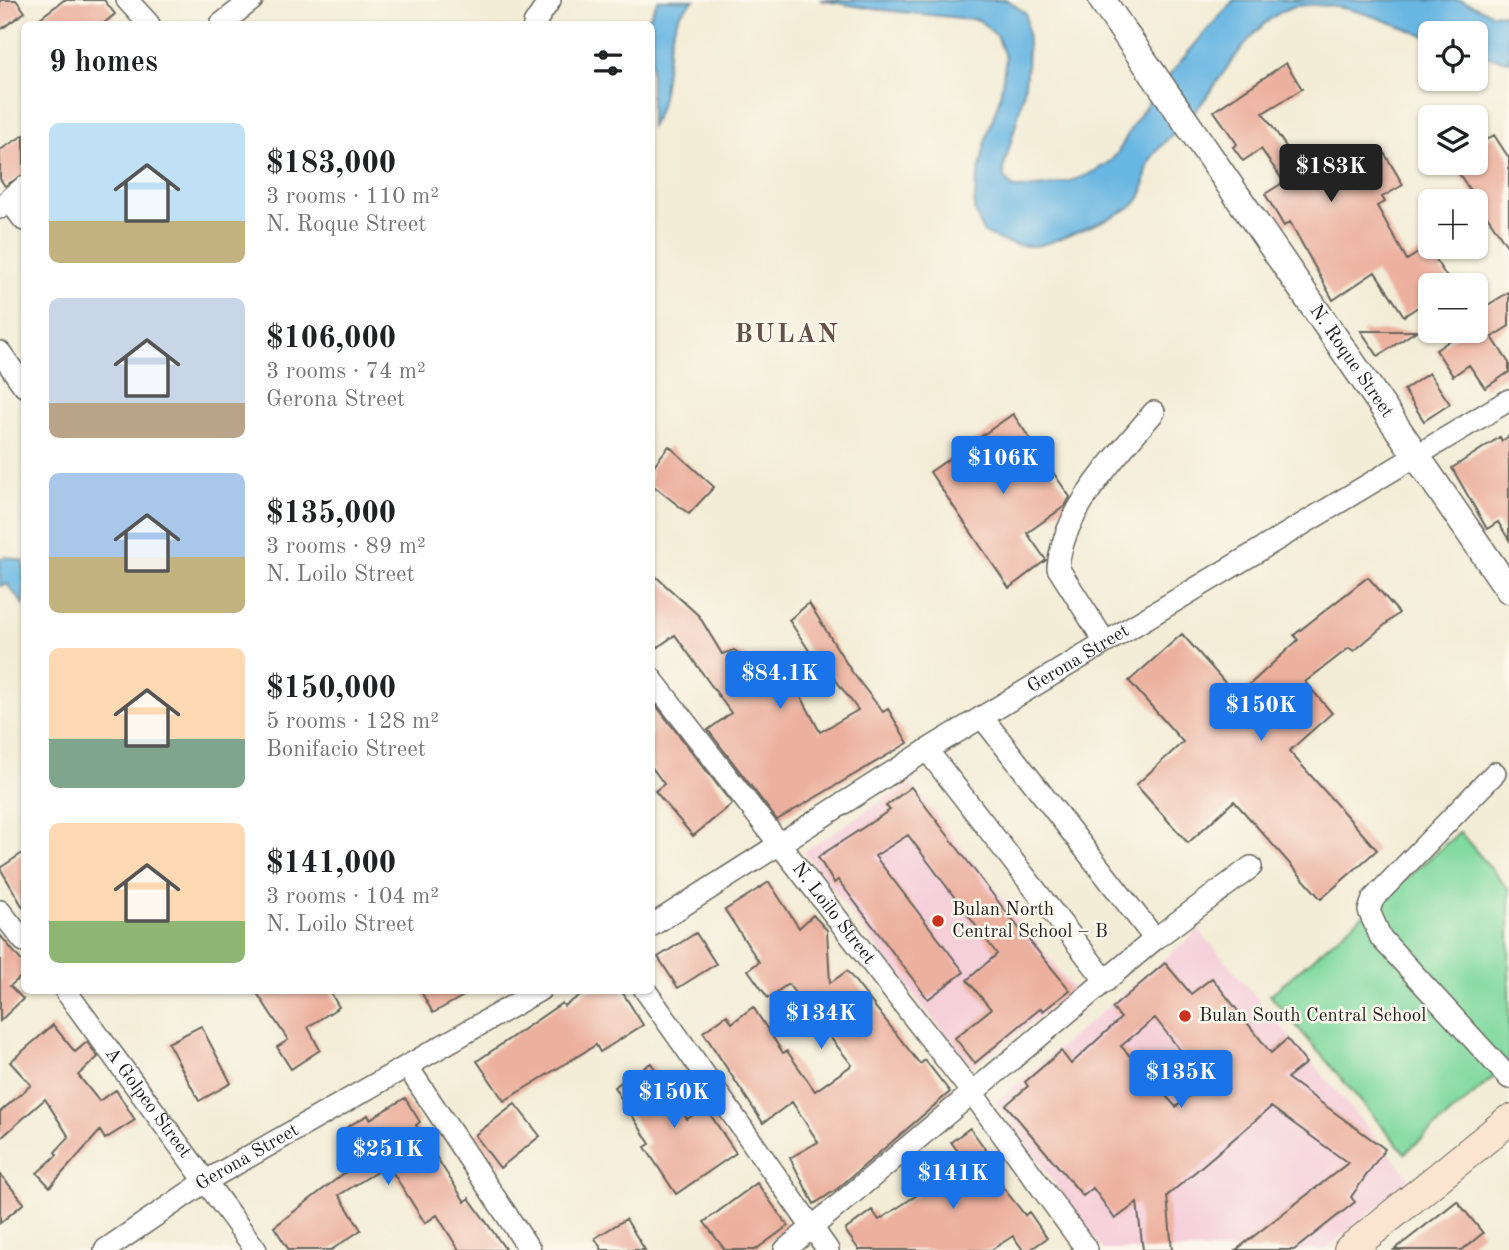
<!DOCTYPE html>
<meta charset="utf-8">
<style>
body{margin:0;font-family:"Old Standard TT",serif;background:#f2f2f2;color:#202124;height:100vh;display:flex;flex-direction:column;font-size:26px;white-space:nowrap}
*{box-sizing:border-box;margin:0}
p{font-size:23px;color:#757577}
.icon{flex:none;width:38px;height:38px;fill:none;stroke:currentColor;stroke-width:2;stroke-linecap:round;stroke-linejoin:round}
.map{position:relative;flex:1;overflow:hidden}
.sheet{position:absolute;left:21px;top:21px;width:634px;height:973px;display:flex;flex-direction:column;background:#fff;border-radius:10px;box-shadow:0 2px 5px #0004}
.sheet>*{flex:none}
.buttons{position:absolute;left:1418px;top:21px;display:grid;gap:14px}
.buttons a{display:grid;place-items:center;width:70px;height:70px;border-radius:10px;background:#fff;box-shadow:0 2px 5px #0004;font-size:35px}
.price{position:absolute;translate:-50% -60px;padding:0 16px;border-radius:7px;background:#1a73e8;color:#fff;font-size:23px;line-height:46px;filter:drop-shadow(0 2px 4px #0008)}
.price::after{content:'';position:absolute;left:50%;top:42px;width:21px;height:16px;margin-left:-10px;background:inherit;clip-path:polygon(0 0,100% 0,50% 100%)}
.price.active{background:#222;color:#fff}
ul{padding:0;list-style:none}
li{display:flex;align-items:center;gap:21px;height:175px;padding:0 28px}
li span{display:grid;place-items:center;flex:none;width:196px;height:140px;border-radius:10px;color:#555}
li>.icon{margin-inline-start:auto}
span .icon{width:84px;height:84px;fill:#fffc;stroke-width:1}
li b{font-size:30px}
h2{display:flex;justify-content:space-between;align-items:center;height:84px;padding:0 28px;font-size:30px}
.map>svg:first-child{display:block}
.built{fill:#f5cfda}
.green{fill:#80d99e;stroke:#4e7a5d;stroke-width:2}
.water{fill:#68b6e2;stroke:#42697f;stroke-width:2}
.building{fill:#ecb09e;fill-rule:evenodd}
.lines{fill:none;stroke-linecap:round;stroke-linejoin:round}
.minor-casing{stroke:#67655d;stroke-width:24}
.tertiary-casing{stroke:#67655d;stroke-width:29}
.secondary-casing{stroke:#67655d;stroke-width:32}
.minor{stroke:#fff;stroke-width:21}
.tertiary{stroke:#fff;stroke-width:26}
.secondary{stroke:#fce5d0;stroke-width:30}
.poi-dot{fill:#c8321e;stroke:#fbf7ec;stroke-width:2.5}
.labels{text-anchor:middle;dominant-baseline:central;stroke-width:5;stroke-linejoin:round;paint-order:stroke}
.street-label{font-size:19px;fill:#1c1c1c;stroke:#fbf7ec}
.poi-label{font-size:19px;fill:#1c1c1c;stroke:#fbf7ec;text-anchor:start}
.district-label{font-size:26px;font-weight:bold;letter-spacing:2px;fill:#65504a;stroke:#fbf7ec}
</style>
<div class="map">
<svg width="1509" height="1250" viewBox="0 0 1509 1250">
<rect width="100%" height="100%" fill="#fbf7ec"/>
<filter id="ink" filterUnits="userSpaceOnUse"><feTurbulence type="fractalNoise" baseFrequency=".0143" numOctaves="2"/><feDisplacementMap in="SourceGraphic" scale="14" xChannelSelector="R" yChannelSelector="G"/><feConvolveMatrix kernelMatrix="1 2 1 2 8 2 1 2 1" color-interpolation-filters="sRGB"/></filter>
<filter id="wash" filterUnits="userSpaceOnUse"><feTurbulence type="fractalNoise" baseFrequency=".00686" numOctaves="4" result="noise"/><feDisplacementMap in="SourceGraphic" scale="28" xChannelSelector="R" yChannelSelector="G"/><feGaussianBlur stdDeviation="1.57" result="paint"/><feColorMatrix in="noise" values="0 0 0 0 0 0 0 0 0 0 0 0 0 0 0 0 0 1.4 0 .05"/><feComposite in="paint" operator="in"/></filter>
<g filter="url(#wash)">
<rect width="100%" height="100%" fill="#f3edd7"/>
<!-- built -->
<path class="built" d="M 910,782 L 1074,990 L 971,1068 L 804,852 Z
M 1199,930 L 1411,1179 L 1325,1250 L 1103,1250 L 995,1102 Z"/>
<!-- green -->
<path class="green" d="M 1460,832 L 1509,890 L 1509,1064 L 1405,1153 L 1270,995 Z"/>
<!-- water -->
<path class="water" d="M 658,0 L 694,0 C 689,5 682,11 679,16 C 661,51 671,94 651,127 L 651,24 L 646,24 Z
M 820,0 L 1008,0 L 1026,14 C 1033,74 1020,109 1004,166 L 1004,178 L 1014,188 C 1046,188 1079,183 1106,164 C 1120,155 1124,139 1133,125 C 1162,81 1199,39 1234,0 L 1460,0 L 1491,13 L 1509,15 L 1509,61 L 1475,54 L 1475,33 L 1430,33 L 1430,38 C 1389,22 1342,0 1297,6 C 1256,14 1222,78 1198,108 C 1184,125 1163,140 1151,159 C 1143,171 1148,191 1136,203 C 1126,213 1047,246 1033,246 C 1014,247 999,241 983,232 L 974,209 L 976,187 L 987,135 L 1000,97 L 1006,58 L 997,36 L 979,20 L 873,9 Z
M 7,557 L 24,561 L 24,605 L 7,584 L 0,586 L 0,558 Z"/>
<g id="blocks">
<!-- building -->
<path class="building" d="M 0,0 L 16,0 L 25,12 L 0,30 Z
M 64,0 L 104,0 L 115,14 L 103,24 L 32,24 Z
M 1286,63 L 1302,89 L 1263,113 L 1298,164 L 1325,151 L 1338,178 L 1385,154 L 1403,185 L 1382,197 L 1385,202 L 1377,206 L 1407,260 L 1427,247 L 1452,285 L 1430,285 L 1430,299 L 1404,316 L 1375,272 L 1333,300 L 1290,222 L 1284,226 L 1265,194 L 1284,182 L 1261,149 L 1243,161 L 1233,147 L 1237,144 L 1214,111 Z
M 24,135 L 24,174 L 5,186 L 0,179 L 0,150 Z
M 1494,135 L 1509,158 L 1509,249 L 1452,163 L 1475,163 L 1475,147 Z
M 1509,292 L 1509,326 L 1492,337 L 1509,363 L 1509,372 L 1485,388 L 1469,365 L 1453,376 L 1436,350 L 1464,331 L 1475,331 L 1475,313 Z
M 1361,331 L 1416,331 L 1378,356 Z
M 1429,373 L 1450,404 L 1424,421 L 1404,390 Z
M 1013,414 L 1070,497 L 1065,506 L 1027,533 L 1046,560 L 1009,588 L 930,472 Z
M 1509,436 L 1509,540 L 1498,522 L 1487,529 L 1452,468 L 1500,437 L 1502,441 Z
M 669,446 L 714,487 L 689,514 L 651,484 L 651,469 Z
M 651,572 L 699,616 L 722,654 L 734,650 L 761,667 L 781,690 L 796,687 L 820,732 L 858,710 L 832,675 L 827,678 L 789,620 L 809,603 L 852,672 L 883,712 L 888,709 L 908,743 L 777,820 L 708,730 L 731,713 L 675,635 L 651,652 Z
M 1368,577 L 1399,613 L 1354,651 L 1349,648 L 1305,682 L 1332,713 L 1289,751 L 1377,850 L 1321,899 L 1234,801 L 1188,843 L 1136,785 L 1183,742 L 1129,681 L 1182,634 L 1237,696 L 1298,640 L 1294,635 Z
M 651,699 L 732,804 L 693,836 L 655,791 L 664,784 L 651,766 Z
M 911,787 L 1013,921 L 1070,990 L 1043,1011 L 1041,1008 L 975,1063 L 955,1038 L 991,1009 L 967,980 L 997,954 L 908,835 L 875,856 L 964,972 L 928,999 L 838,880 L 834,883 L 818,857 L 890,810 L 886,806 Z
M 24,852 L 24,909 L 0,868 Z
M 769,882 L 799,928 L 813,915 L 827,930 L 830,983 L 847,971 L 920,1064 L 925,1060 L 950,1092 L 837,1189 L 814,1204 L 790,1158 L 818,1142 L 792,1102 L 763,1123 L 703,1032 L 727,1015 L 732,1023 L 753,1007 L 783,1053 L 787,1051 L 815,1091 L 852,1065 L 788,984 L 768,998 L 748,970 L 759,962 L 725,910 Z
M 696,933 L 716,964 L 678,988 L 658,957 Z
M 0,935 L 24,964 L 24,974 L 10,986 L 23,999 L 0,1021 Z
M 1165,963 L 1191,994 L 1212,978 L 1271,1053 L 1287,1039 L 1306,1063 L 1287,1078 L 1385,1149 L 1351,1197 L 1355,1202 L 1294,1250 L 1236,1250 L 1348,1163 L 1271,1107 L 1167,1196 L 1172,1250 L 1143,1250 L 1137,1203 L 1115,1219 L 1093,1188 L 1083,1196 L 1006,1105 L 1028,1086 L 1025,1082 L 1061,1051 L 1071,1064 L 1121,1018 L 1112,1008 ZM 1155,1018 L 1205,1082 L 1176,1107 L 1121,1046 Z
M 255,990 L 329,990 L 339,1007 L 308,1027 L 320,1050 L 291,1069 L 277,1047 L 288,1040 Z
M 420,990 L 474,990 L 433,1013 Z
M 589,990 L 621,990 L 643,1025 L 600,1052 L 596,1045 L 504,1101 L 477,1061 L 562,1003 L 564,1006 Z
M 53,1025 L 75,1052 L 87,1042 L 98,1057 L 78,1075 L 99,1101 L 116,1090 L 135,1120 L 105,1139 L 100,1131 L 50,1187 L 37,1173 L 57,1155 L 55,1152 L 69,1137 L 45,1099 L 0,1139 L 0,1112 L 31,1085 L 10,1062 Z
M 201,1026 L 231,1083 L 199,1101 L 168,1043 Z
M 651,1063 L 687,1119 L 705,1107 L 736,1153 L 676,1194 L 645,1147 L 650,1144 L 614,1087 Z
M 405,1098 L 420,1122 L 416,1125 L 465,1202 L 469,1198 L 506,1250 L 459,1250 L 437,1215 L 425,1223 L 388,1165 L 339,1195 L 361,1230 L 331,1250 L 289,1250 L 274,1227 L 356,1164 L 337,1133 L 368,1115 L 370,1119 Z
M 515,1104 L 540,1136 L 500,1168 L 475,1135 Z
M 970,1128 L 997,1165 L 990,1171 L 1025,1215 L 1029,1212 L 1047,1238 L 1030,1250 L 1023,1250 L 1013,1236 L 991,1250 L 859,1250 L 845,1230 L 872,1210 L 879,1220 L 926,1189 L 920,1181 L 960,1154 L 951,1142 Z
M 0,1174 L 24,1203 L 0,1223 Z
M 757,1183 L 788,1226 L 755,1250 L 725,1250 L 704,1222 Z
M 1457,1201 L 1483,1233 L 1462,1250 L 1394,1250 Z
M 626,1219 L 645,1250 L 602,1250 L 595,1238 Z"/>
</g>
</g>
<g filter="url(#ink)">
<use href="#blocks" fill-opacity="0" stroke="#67655d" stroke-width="2"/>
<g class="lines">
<defs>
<g id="minor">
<path d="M 127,0 L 149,24"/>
<path d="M 221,24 L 252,0"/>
<path d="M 534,24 L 550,0"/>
<path d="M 9,200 L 24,220"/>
<path d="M 0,208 L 24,187"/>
<path d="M 0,352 L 24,386"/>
<path d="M 1105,642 L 1058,568 C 1063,509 1118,455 1154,412"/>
<path id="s1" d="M 651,678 L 973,1094 L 1087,1250"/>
<path d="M 982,717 L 1155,939"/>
<path d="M 927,750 L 1106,981"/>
<path d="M 1495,773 L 1373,899 L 1369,911 L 1381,938 L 1509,1078"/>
<path d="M 0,911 L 24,941"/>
<path id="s2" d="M 651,926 L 927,750 L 1509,400"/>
<path id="s3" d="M 65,990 L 256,1250"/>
<path d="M 645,990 L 828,1250"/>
<path d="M 407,1066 L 530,1250"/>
<path id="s4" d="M 105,1250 L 206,1181 L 540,990"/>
<path d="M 785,1250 L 1155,939 L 1251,867"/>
</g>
<g id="tertiary">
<path id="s5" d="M 1102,0 L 1509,590"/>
</g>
<path id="secondary" d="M 1349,1250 L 1509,1120"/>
</defs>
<!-- minor casing -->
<use href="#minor" class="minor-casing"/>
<!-- tertiary casing -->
<use href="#tertiary" class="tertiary-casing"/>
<!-- secondary casing -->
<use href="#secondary" class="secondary-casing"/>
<!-- minor -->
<use href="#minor" class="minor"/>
<!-- tertiary -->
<use href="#tertiary" class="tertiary"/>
<!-- secondary -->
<use href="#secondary" class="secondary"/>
</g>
</g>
<!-- markers -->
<g class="poi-dot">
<circle cx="938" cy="921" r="7"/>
<circle cx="1185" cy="1016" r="7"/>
</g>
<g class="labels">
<!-- street labels -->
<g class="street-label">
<text stroke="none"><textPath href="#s5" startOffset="439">N. Roque Street</textPath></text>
<text stroke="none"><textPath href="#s2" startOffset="504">Gerona Street</textPath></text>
<text stroke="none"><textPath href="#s1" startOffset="298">N. Loilo Street</textPath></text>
<text stroke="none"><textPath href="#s3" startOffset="140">A Golpeo Street</textPath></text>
<text stroke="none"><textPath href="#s4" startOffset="170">Gerona Street</textPath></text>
</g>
<!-- poi labels -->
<g class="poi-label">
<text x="952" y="910">Bulan North<tspan x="952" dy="22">Central School – B</tspan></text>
<text x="1199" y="1016">Bulan South Central School</text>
</g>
<!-- district labels -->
<g class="district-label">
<text x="787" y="335">BULAN</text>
</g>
</g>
</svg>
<div class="buttons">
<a><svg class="icon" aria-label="locate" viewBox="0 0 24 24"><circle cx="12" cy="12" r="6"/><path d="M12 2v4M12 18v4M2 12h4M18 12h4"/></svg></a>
<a><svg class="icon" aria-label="layers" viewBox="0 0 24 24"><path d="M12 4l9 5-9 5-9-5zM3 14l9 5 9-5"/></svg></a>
<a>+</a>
<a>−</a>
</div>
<b class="price active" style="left:1331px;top:204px">$183K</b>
<b class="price" style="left:1003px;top:496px">$106K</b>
<b class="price" style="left:780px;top:711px">$84.1K</b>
<b class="price" style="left:1261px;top:743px">$150K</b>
<b class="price" style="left:821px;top:1051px">$134K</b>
<b class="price" style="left:1181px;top:1110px">$135K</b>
<b class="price" style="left:674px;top:1130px">$150K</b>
<b class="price" style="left:388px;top:1187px">$251K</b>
<b class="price" style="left:953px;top:1211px">$141K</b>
<section class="sheet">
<h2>9 homes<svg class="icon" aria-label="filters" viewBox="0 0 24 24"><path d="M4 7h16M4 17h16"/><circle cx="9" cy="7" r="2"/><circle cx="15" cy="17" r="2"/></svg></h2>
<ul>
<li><span style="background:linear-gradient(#bfe0f5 70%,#c2b280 0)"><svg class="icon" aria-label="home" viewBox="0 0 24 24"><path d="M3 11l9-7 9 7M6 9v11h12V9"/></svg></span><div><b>$183,000</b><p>3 rooms · 110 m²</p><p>N. Roque Street</p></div></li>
<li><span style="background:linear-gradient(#c9d6e8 75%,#b9a48a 0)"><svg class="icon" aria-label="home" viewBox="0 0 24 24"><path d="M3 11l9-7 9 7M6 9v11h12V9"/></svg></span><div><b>$106,000</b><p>3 rooms · 74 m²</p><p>Gerona Street</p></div></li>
<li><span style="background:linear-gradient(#a9c7e8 60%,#c2b280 0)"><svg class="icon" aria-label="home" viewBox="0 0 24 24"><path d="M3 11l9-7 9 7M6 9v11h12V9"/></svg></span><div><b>$135,000</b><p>3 rooms · 89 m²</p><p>N. Loilo Street</p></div></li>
<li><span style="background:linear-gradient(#ffd9b3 65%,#7fa58c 0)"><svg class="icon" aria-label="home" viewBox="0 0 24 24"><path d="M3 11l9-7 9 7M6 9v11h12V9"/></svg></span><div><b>$150,000</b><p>5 rooms · 128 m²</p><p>Bonifacio Street</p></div></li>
<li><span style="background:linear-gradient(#ffd9b3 70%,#8fb573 0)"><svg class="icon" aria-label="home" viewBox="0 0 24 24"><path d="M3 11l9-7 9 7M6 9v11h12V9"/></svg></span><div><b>$141,000</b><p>3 rooms · 104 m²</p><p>N. Loilo Street</p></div></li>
</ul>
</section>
</div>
